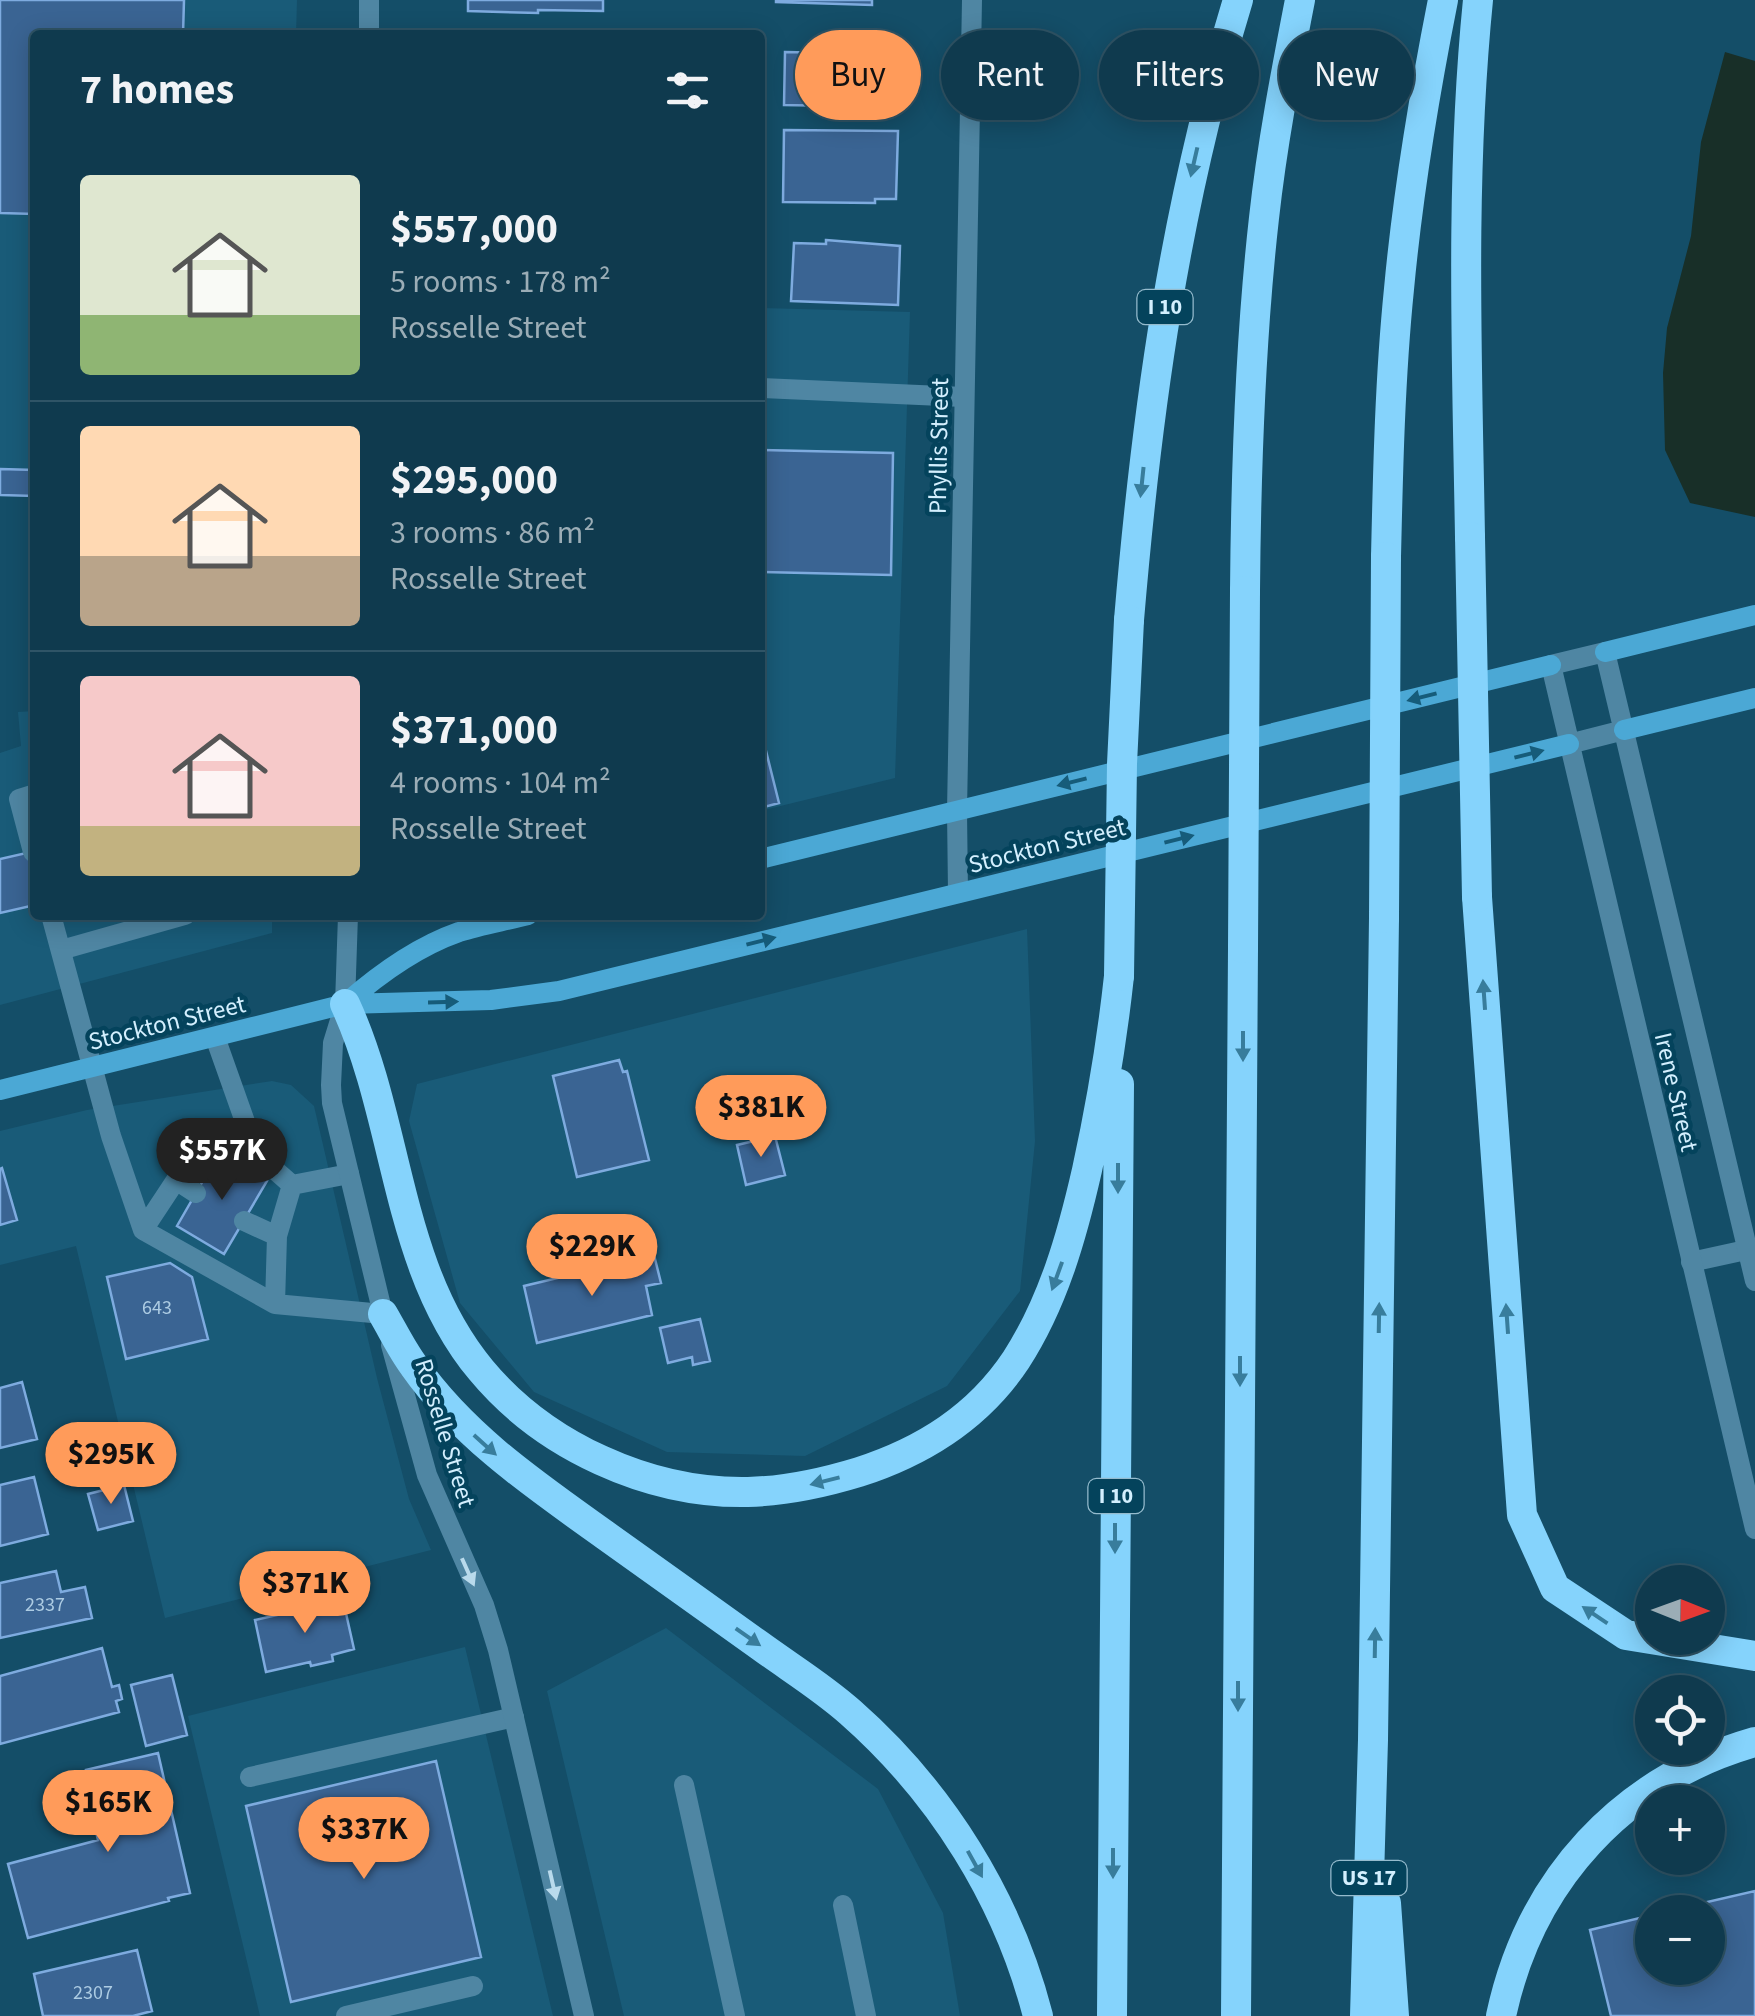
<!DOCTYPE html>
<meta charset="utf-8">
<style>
body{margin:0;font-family:"Source Sans 3",sans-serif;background:#184155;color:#f1f3f6;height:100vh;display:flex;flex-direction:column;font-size:38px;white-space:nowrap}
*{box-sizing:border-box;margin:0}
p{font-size:32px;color:#9badb6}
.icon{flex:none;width:55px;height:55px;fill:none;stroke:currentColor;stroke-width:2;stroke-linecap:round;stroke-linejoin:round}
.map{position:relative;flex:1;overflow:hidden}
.details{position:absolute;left:30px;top:30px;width:735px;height:890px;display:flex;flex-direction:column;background:#0f3a4e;border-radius:10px;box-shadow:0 5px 25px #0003,0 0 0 2px #2f5466}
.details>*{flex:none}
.hud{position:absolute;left:795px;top:30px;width:810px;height:90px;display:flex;gap:20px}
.needle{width:65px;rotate:91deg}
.buttons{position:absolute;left:1635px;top:1565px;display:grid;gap:20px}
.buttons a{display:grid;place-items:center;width:90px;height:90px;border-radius:50%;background:#0f3a4e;box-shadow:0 5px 25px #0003,0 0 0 2px #2f5466;font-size:50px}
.price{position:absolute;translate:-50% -85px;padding:0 22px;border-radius:35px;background:#ff9b5a;color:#111;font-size:32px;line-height:65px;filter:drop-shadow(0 2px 5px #0008)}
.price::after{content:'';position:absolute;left:50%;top:60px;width:30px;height:22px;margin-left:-15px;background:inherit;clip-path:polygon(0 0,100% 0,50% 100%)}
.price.active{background:#222;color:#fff}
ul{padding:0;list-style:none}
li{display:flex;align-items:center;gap:30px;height:250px;padding:0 50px}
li+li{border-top:2px solid #2f5466}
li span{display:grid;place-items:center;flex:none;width:280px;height:200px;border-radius:10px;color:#555}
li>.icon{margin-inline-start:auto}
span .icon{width:120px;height:120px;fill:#fffc;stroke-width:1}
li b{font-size:42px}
h2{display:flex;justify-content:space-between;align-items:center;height:120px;padding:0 50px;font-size:42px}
.chip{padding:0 35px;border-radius:45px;background:#0f3a4e;box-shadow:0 5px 25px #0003,0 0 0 2px #2f5466;font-size:35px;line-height:90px}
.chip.active{background:#ff9b5a;color:#111}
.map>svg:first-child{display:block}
.built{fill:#195b78}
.water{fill:#182f28}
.building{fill:#3a6493;stroke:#7eabdf;stroke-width:2.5}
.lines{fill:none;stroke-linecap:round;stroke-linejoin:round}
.service{stroke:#4f86a3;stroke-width:20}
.minor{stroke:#4f86a3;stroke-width:20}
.tertiary{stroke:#4f86a3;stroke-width:20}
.secondary{stroke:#4ba8d5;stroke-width:20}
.motorway{stroke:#85d3fc;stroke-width:30}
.motorway-bridge{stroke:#85d3fc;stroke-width:30}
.oneway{fill:#387d9c}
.oneway2{fill:#165c7a}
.oneway3{fill:#b9daec}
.labels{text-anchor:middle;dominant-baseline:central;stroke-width:9;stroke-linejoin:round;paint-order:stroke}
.number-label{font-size:20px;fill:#adcce3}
.shield{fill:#04435c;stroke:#95bbcd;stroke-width:2.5}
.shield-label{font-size:22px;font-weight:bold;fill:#d3effe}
.street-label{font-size:25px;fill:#d3effe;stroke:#04435c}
</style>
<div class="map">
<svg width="1755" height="2016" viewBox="0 0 1755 2016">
<rect width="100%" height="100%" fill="#144e68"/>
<!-- built -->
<path class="built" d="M 0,0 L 297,0 L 296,35 L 35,35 L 35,490 L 0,489 Z
M 760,308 L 910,312 L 895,778 L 760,811 Z
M 35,711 L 35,915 L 272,915 L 272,933 L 0,1005 L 0,753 L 21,746 L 18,712 Z
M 1027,929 L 1035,1141 L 1020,1291 L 947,1386 L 805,1456 L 667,1452 L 534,1392 L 460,1303 L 409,1121 L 417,1084 Z
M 272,1081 L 291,1085 L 314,1106 L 377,1378 L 409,1499 L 431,1550 L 165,1618 L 76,1246 L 0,1265 L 0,1131 L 87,1110 Z
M 666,1628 L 878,1789 L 943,1913 L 960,2016 L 624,2016 L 547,1691 Z
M 465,1647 L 553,2016 L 260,2016 L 188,1716 Z"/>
<!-- water -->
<path class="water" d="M 1725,52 L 1755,61 L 1755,517 L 1690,503 L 1665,450 L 1663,373 L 1667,328 L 1691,236 L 1701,142 Z"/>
<!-- building -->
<path class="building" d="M 0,0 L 184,0 L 183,35 L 35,35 L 35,214 L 0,213 Z
M 468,0 L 603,0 L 603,11 L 538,10 L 538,13 L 468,11 Z
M 776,0 L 872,0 L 872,5 L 776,2 Z
M 785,52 L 880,54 L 880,75 L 895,76 L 894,107 L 784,105 Z
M 784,130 L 898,131 L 896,199 L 875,199 L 875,203 L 783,202 Z
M 826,240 L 900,246 L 898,305 L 791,301 L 794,243 L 826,244 Z
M 760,450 L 893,453 L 891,575 L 760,572 Z
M 0,469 L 35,470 L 35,496 L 0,495 Z
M 760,727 L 779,803 L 760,808 Z
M 35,851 L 35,905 L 0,913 L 0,859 Z
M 619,1060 L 623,1072 L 627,1071 L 649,1160 L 577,1177 L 553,1076 Z
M 775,1136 L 785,1175 L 746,1185 L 737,1145 Z
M 219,1153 L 267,1181 L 224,1254 L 177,1226 Z
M 2,1168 L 17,1220 L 0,1225 L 0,1169 Z
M 654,1255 L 661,1283 L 646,1286 L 652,1315 L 537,1343 L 524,1286 Z
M 170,1263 L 192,1277 L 208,1339 L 126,1359 L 107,1277 Z
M 700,1319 L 710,1361 L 693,1365 L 692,1357 L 668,1363 L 660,1328 Z
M 22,1382 L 37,1439 L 0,1448 L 0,1388 Z
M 34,1477 L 48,1534 L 0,1546 L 0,1485 Z
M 124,1485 L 133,1521 L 98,1530 L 88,1494 Z
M 56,1571 L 61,1592 L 85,1587 L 92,1618 L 0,1638 L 0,1583 Z
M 343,1600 L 354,1649 L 332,1655 L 333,1661 L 311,1666 L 310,1662 L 266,1672 L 255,1620 Z
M 102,1648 L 112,1687 L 119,1685 L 122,1699 L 116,1701 L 119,1712 L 0,1744 L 0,1676 Z
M 172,1675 L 187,1735 L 146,1746 L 131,1685 Z
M 158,1753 L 190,1893 L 168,1898 L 169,1901 L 28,1938 L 8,1864 L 98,1840 L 91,1812 L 95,1811 L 86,1770 Z
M 436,1761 L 481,1957 L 291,2002 L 246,1806 Z
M 1755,1891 L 1755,2016 L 1611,2016 L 1590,1930 L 1652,1915 L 1652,1968 L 1708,1968 L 1708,1912 L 1664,1912 Z
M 137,1950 L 152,2011 L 133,2016 L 43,2016 L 34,1974 Z"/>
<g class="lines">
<!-- service -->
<path class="service" d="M 760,388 L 964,397
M 33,852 L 19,799 L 35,794
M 51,915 L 111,1136 L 143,1230 L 275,1304 L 383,1314
M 61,950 L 185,915
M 215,1037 L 249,1133 L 267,1163 L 292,1185 L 349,1174
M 176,1180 L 196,1193
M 244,1221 L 277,1236
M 143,1230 L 176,1180 L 199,1151 L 249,1133
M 1691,1262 L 1755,1248
M 275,1304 L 277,1236 L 292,1185
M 250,1777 L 514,1717
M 684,1785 L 735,2016
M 843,1905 L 866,2016
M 346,2016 L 473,1986"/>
<!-- minor -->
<path class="minor" d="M 958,893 L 957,811 L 972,0
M 391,1345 L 427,1475 L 484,1605 L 498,1650 L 584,2016"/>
<!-- tertiary -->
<path class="tertiary" d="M 369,35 L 369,0
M 1569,744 L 1624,730
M 348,915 L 345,1004 L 333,1043 L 331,1085 L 332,1103 L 383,1314
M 1755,1281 L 1605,652 L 1551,665 L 1755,1529"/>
<!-- secondary -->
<path class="secondary" d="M 1605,652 L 1755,615
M 1624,730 L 1755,698
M 760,859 L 1551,665
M 345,1004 C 379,974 416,947 459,932 C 481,925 505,921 528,915
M 0,1090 L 345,1004 L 491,1000 L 559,991 L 1569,744"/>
<!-- motorway -->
<path class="motorway" d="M 1470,537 C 1467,358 1460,179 1478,0
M 1386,557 C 1388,468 1390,378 1399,289 C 1408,192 1424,96 1443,0
M 1245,591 C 1246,467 1250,342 1264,218 C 1272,145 1286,72 1300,0
M 1129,620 C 1147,406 1175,207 1238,0
M 1477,897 L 1522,1515 L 1555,1588 L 1626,1635 L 1755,1656
M 345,1004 C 400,1123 395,1267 481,1370 C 544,1446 649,1494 748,1492 C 786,1491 823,1483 859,1472 C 924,1451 978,1417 1016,1360 C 1053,1303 1072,1236 1087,1170 C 1101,1106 1112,1041 1119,976
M 383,1314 C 393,1331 402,1350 414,1366 C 464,1437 535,1485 605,1535 C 656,1572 708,1608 759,1645 C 789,1667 822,1687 850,1712 C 941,1792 1008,1899 1038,2016
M 1386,1903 L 1394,2016
M 1112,2016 L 1119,1084
M 1236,2016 L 1243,948
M 1365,2016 L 1373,1740 L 1384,918
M 1501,2016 C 1530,1880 1622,1780 1755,1742"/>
<!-- motorway-bridge -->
<path class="motorway-bridge" d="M 1470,537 L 1477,897
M 1384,918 L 1386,557
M 1243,948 L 1245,591
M 1119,976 L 1122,764 L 1129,620"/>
</g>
<!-- one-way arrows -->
<defs><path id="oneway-solid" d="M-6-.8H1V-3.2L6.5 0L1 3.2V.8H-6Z" transform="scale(2.5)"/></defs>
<g class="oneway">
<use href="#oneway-solid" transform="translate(1194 162) rotate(103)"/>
<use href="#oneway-solid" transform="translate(1142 482) rotate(96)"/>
<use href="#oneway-solid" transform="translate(1484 995) rotate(-94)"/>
<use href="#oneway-solid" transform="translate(1243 1046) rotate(90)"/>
<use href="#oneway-solid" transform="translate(1118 1178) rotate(90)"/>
<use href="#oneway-solid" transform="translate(1057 1276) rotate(110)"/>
<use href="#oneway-solid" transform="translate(1379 1318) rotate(-89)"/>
<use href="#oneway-solid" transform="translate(1507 1319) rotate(-94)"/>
<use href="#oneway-solid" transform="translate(1240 1371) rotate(90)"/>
<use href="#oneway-solid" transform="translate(485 1445) rotate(42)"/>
<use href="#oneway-solid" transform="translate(825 1481) rotate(166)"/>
<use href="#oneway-solid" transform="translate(1115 1538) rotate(90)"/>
<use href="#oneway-solid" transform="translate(1595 1615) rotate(-146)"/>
<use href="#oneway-solid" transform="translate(748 1637) rotate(35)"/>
<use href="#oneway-solid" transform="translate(1375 1643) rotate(-89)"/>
<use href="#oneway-solid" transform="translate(1238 1696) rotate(90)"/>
<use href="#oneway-solid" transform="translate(1113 1863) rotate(90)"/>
<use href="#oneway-solid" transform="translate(975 1864) rotate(61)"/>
</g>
<g class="oneway2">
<use href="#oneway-solid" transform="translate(1422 697) rotate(166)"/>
<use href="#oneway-solid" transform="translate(1529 754) rotate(-14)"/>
<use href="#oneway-solid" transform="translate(1072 782) rotate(166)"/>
<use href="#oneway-solid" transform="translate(1179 839) rotate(-14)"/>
<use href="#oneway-solid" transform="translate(761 941) rotate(-14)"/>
<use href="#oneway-solid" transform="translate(443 1002) rotate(-2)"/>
</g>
<g class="oneway3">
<use href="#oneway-solid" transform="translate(468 1572) rotate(66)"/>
<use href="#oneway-solid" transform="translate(553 1885) rotate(77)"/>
</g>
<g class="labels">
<!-- number labels -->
<g class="number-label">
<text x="157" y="1308">643</text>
<text x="45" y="1605">2337</text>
<text x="93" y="1993">2307</text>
</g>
<!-- shield labels -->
<g class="shield">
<rect x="1137.5" y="290" width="55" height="34" rx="8"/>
<rect x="1088.5" y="1479" width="55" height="34" rx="8"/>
<rect x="1331.5" y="1861" width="75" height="34" rx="8"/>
</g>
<g class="shield-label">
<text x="1165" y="307">I 10</text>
<text x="1116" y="1496">I 10</text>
<text x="1369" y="1878">US 17</text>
</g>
<!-- street labels -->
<g class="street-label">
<text transform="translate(939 446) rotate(-89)">Phyllis Street</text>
<text transform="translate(1047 846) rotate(-14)">Stockton Street</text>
<text transform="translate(167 1023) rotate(-14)">Stockton Street</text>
<text transform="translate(1676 1092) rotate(77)">Irene Street</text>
<text transform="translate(445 1433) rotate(73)">Rosselle Street</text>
</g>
</g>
</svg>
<div class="buttons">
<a><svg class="needle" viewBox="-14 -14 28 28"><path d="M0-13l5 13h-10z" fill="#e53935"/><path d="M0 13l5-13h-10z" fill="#9badb6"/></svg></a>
<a><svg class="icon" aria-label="locate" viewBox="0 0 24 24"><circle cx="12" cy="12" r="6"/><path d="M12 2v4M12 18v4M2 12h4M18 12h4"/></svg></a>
<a>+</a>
<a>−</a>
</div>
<b class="price" style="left:761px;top:1160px">$381K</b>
<b class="price active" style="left:222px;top:1203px">$557K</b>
<b class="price" style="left:592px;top:1299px">$229K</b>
<b class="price" style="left:111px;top:1507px">$295K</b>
<b class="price" style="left:305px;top:1636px">$371K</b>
<b class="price" style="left:108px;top:1855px">$165K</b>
<b class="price" style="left:364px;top:1882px">$337K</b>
<div class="hud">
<a class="chip active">Buy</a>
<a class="chip">Rent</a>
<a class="chip">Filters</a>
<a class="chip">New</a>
</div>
<section class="details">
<h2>7 homes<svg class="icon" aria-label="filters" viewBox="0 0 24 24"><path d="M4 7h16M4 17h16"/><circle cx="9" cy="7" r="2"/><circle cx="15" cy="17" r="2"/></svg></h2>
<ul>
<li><span style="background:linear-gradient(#dfe7d0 70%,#8fb573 0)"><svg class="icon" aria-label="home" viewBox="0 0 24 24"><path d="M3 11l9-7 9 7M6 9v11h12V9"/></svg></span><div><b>$557,000</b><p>5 rooms · 178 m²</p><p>Rosselle Street</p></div></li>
<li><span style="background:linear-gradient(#ffd9b3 65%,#b9a48a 0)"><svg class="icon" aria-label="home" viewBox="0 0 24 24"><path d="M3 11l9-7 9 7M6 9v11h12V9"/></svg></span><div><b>$295,000</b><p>3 rooms · 86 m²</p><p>Rosselle Street</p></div></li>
<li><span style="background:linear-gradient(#f6c9c9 75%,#c2b280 0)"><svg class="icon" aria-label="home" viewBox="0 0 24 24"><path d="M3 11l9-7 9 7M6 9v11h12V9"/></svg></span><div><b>$371,000</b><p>4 rooms · 104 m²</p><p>Rosselle Street</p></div></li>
</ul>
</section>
</div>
